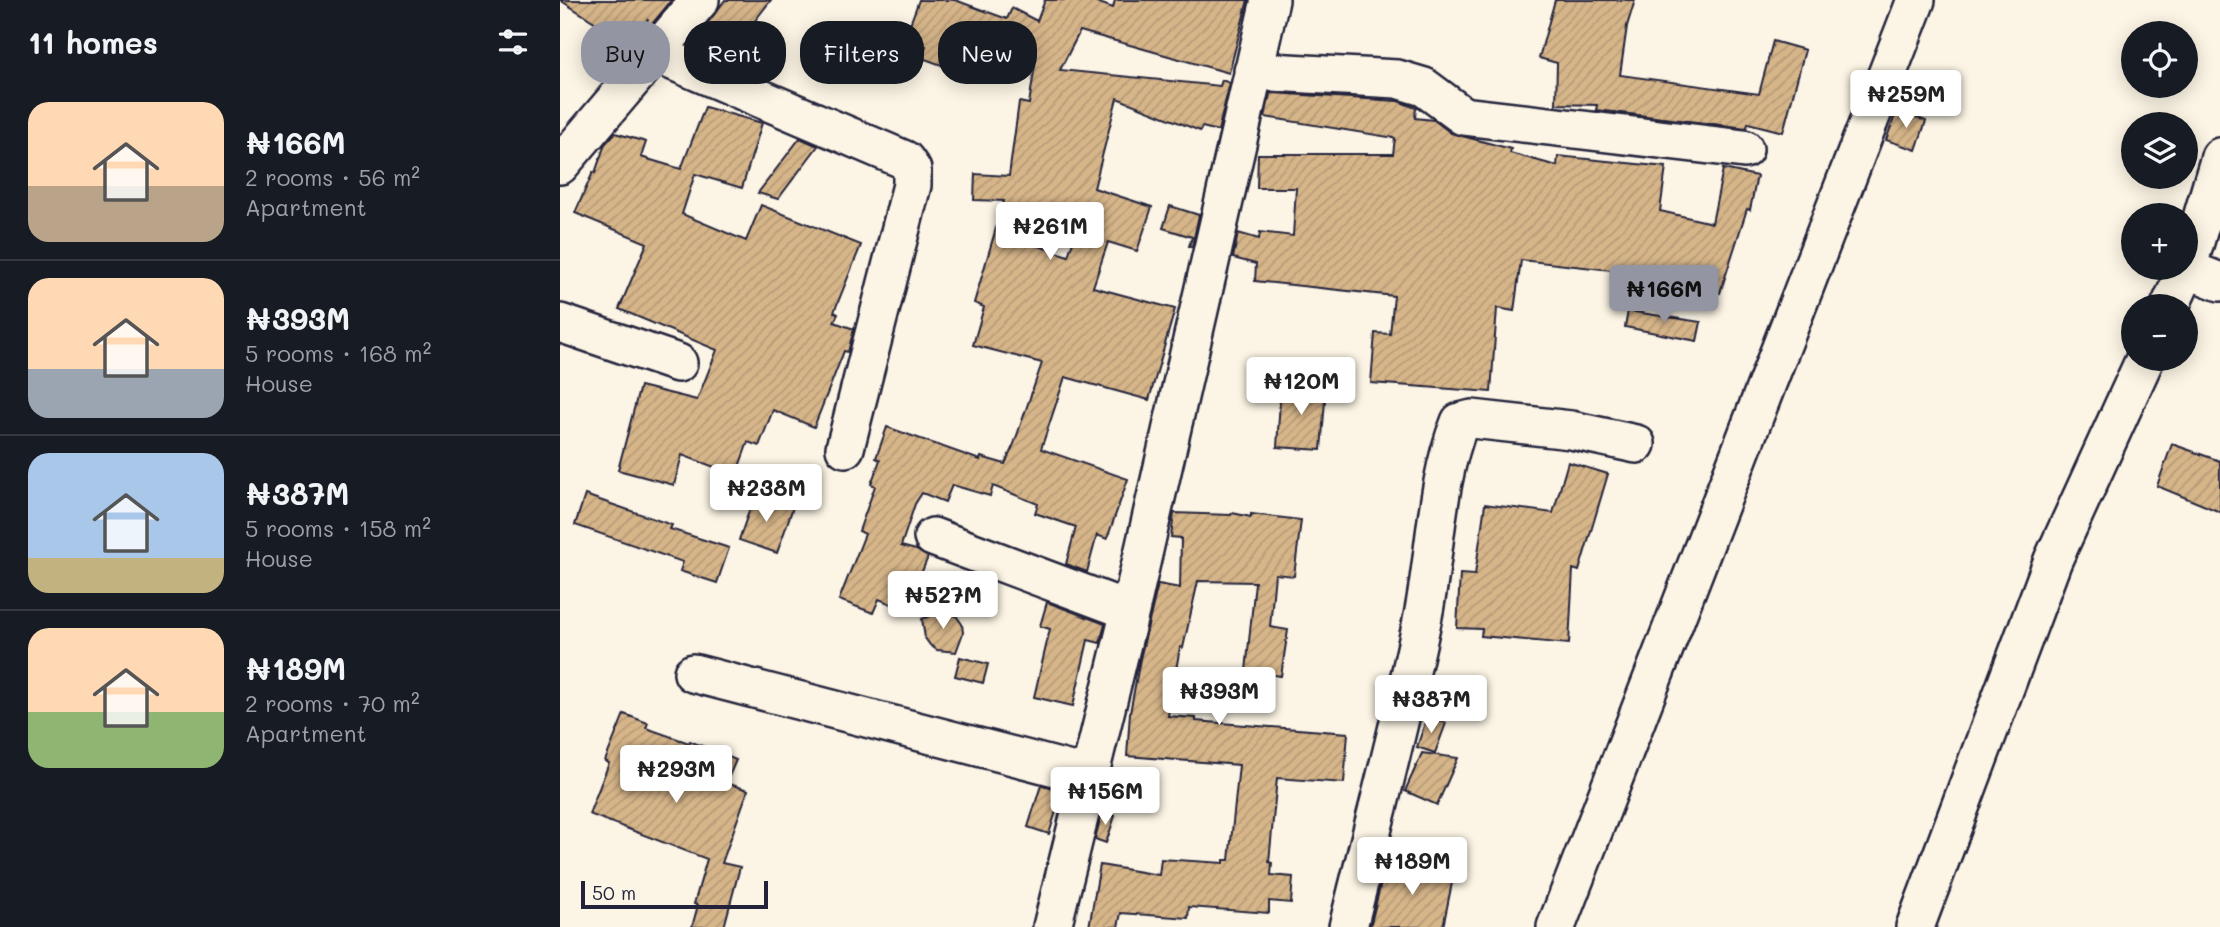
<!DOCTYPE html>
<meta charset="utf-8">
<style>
body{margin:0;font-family:Mali,sans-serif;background:#20242c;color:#f1f3f6;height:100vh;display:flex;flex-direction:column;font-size:26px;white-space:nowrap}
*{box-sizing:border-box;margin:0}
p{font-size:23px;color:#9ea1a6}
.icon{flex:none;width:38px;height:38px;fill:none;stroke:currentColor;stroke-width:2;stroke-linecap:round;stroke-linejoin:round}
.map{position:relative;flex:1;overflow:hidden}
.panel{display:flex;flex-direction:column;background:#171b24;width:560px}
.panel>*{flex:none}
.hud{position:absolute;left:21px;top:21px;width:665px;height:63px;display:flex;gap:14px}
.buttons{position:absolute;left:1561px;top:21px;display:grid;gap:14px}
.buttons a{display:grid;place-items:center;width:77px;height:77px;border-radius:50%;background:#171b24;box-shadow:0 4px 18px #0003;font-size:35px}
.scale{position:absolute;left:21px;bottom:18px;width:187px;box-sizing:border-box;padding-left:7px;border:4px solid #22223b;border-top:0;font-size:19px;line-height:24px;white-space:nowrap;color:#22223b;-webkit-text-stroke:5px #fcf5e5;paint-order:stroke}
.price{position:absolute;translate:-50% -60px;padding:0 16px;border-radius:7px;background:#fff;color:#222;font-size:23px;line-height:46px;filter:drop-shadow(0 2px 4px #0008)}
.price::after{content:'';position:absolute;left:50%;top:42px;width:21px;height:16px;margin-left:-10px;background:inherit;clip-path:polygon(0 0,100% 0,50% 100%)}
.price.selected{background:#9495a2;color:#111}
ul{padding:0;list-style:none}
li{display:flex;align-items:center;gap:21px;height:175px;padding:0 28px}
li+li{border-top:2px solid #363941}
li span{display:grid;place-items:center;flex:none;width:196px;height:140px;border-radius:21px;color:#555}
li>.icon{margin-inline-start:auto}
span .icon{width:84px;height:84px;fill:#fffc;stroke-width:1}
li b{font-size:30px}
h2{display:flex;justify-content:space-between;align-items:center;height:84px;padding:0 28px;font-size:30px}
.chip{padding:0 24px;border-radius:28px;background:#171b24;box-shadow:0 4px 18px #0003;font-size:24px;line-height:63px}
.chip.selected{background:#9495a2;color:#111}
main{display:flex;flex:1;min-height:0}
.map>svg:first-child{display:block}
.building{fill:url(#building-hatch);stroke:#22223b;stroke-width:2;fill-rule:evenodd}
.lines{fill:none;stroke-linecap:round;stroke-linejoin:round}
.minor-casing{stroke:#22223b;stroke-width:42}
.minor{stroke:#fcf5e5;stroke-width:37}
</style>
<main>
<section class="panel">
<h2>11 homes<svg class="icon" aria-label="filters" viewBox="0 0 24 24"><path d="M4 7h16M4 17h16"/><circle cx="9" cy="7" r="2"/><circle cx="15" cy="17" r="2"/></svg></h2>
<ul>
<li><span style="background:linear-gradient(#ffd9b3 60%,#b9a48a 0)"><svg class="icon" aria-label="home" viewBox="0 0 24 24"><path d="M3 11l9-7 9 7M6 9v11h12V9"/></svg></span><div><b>₦166M</b><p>2 rooms · 56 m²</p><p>Apartment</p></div></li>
<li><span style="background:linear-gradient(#ffd9b3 65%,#9aa5b1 0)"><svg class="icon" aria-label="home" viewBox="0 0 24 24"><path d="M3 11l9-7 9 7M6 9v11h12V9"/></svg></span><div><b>₦393M</b><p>5 rooms · 168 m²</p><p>House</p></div></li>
<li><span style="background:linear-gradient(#a9c7e8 75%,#c2b280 0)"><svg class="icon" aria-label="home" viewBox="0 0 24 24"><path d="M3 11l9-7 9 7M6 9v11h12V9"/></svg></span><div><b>₦387M</b><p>5 rooms · 158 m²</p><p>House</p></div></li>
<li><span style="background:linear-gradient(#ffd9b3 60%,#8fb573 0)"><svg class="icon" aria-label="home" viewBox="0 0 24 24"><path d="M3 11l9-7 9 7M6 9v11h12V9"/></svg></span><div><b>₦189M</b><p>2 rooms · 70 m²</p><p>Apartment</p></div></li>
</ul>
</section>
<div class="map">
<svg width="1660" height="927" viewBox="0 0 1660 927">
<defs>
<pattern id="building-hatch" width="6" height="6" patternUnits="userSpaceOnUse" patternTransform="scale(1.75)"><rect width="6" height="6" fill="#d6b589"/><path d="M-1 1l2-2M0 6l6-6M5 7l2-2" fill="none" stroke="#b79b77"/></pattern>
</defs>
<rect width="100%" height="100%" fill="#fcf5e5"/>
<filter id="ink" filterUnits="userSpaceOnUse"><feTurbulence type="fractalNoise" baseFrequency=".0143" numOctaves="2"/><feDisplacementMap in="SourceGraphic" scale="14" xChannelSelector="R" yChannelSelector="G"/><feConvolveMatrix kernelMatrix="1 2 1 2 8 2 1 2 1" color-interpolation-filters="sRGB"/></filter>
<g filter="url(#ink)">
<!-- building -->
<path class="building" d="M 0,0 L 112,0 L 83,35 L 88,19 L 69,44 Z
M 165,0 L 211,0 L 168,55 L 140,43 L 147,24 Z
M 359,0 L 395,0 L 447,19 L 452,8 L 477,21 L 485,0 L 531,0 L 553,8 L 555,0 L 688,0 L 669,73 L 520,31 L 500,70 L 660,86 L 662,80 L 670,83 L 658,131 L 642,127 L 640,131 L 557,98 L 534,188 L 592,207 L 577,251 L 548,242 L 533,287 L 615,309 L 589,400 L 505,377 L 481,449 L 568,479 L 547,539 L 537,535 L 527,572 L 506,564 L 516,527 L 475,513 L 478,504 L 433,486 L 430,496 L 392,485 L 385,502 L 362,493 L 355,504 L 341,546 L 356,550 L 368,557 L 346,610 L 319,599 L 313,613 L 279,600 L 305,534 L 299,531 L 315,486 L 311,484 L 320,460 L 316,458 L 327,427 L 420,460 L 421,457 L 445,464 L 454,444 L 482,363 L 413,345 L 424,307 L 414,303 L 444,201 L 414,200 L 415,174 L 449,176 L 459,102 L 469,104 L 475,65 L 431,43 L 409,75 L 362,58 L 366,46 L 345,38 ZM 484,208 L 524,209 L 508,256 L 473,244 Z
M 995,0 L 1075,0 L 1067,26 L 1060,75 L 1199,94 L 1213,41 L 1245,50 L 1223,132 L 1188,123 L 1187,128 L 1036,110 L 1037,105 L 996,104 L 997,63 L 979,58 Z
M 712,93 L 838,101 L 856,108 L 855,118 L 874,120 L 891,133 L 951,149 L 950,153 L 997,166 L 998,156 L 1106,167 L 1100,211 L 1152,223 L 1163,169 L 1197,176 L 1190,210 L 1187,209 L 1160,293 L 1078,273 L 961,260 L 954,311 L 937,308 L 931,392 L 811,383 L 815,333 L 830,334 L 834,296 L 695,281 L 696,264 L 673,258 L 678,233 L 699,239 L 700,232 L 733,236 L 736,188 L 697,188 L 698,154 L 833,154 L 835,138 L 705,117 L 710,94 Z
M 145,107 L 202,123 L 182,188 L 135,174 L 122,214 L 186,241 L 201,205 L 301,245 L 274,312 L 278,314 L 274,322 L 294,329 L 288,352 L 284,351 L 254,427 L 213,410 L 199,446 L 188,442 L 176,475 L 122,455 L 114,485 L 58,470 L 80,386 L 137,400 L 157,350 L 59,309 L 87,243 L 15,213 L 33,172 L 35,173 L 45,144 L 55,133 L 86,142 L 81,157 L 121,169 Z
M 1337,110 L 1366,121 L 1356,150 L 1326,140 Z
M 240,138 L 258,146 L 218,199 L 198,193 Z
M 610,206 L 639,215 L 632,247 L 629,246 L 632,237 L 603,228 Z
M 1068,311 L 1141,322 L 1137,341 L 1065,327 Z
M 721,385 L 766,388 L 761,450 L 717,447 Z
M 1612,444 L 1660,461 L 1660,512 L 1597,486 Z
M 1008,462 L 1048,474 L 1019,571 L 1013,569 L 1009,644 L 921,636 L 922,629 L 897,628 L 900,574 L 915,575 L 925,504 L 993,513 Z
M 195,494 L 233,507 L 217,553 L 179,540 Z
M 25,495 L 112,525 L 110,529 L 169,548 L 157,583 L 120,571 L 123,562 L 15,525 Z
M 614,513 L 671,515 L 672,513 L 691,517 L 691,514 L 741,520 L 734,576 L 715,574 L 710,627 L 728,630 L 721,676 L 686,671 L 695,582 L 638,581 L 623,648 L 620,647 L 608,716 L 636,718 L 636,721 L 788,733 L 784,783 L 717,778 L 709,862 L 712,863 L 711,875 L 733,877 L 731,903 L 709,901 L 709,913 L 629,907 L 628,918 L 561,913 L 558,927 L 529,927 L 540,865 L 599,875 L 601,859 L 664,863 L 664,860 L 669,860 L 679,765 L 567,756 L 570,713 L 580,659 L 598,584 L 620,588 L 621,538 L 611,537 Z
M 487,602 L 545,624 L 540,643 L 528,640 L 513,706 L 474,697 L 490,629 L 480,626 Z
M 381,612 L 389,612 L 397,617 L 402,624 L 403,633 L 396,652 L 377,650 L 370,645 L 365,638 L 362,619 Z
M 400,657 L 428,664 L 423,683 L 395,676 Z
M 64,714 L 88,723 L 86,728 L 129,743 L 130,741 L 176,760 L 166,783 L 188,790 L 162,863 L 180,867 L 164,927 L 132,927 L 138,905 L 134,904 L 147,859 L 29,814 L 49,763 L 45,761 Z
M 867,717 L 886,723 L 875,753 L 857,747 Z
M 862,753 L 898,758 L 877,805 L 845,791 Z
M 481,785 L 502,792 L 489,834 L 468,827 Z
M 542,812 L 555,816 L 546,843 L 535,839 Z
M 827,859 L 894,873 L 883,927 L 810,927 Z"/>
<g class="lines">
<defs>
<path id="minor" d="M 94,53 L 345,160 L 352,170 L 352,185 L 285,448
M 693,71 L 837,79 L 864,87 L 903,116 L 1184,149
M 0,165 L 140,0
M 1627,269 L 1660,282
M 1610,306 L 1627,269 L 1660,157
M 0,323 L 118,363
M 373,537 L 570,611
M 133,673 L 530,776
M 492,927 L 570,611 L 710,0
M 788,927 C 813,825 841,723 862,621 C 876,555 875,484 900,422 L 912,419 L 1011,430 L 1076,444
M 996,927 L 1356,0
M 1355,927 L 1493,560 L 1585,359"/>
</defs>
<!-- minor casing -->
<use href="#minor" class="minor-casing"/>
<!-- minor -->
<use href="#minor" class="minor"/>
</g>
</g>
</svg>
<div class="buttons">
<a><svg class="icon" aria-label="locate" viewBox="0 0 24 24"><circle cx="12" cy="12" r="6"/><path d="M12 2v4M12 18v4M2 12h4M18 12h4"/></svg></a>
<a><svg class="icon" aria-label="layers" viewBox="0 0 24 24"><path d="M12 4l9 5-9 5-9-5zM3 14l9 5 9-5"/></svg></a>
<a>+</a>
<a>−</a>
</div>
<div class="scale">50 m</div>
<b class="price" style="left:1346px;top:130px">₦259M</b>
<b class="price" style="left:490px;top:262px">₦261M</b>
<b class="price selected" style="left:1104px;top:325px">₦166M</b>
<b class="price" style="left:741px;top:417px">₦120M</b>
<b class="price" style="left:206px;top:524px">₦238M</b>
<b class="price" style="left:383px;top:631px">₦527M</b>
<b class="price" style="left:659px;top:727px">₦393M</b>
<b class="price" style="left:871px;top:735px">₦387M</b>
<b class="price" style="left:116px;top:805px">₦293M</b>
<b class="price" style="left:545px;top:827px">₦156M</b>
<b class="price" style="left:852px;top:897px">₦189M</b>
<div class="hud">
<a class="chip selected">Buy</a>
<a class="chip">Rent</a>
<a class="chip">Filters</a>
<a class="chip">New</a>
</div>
</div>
</main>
